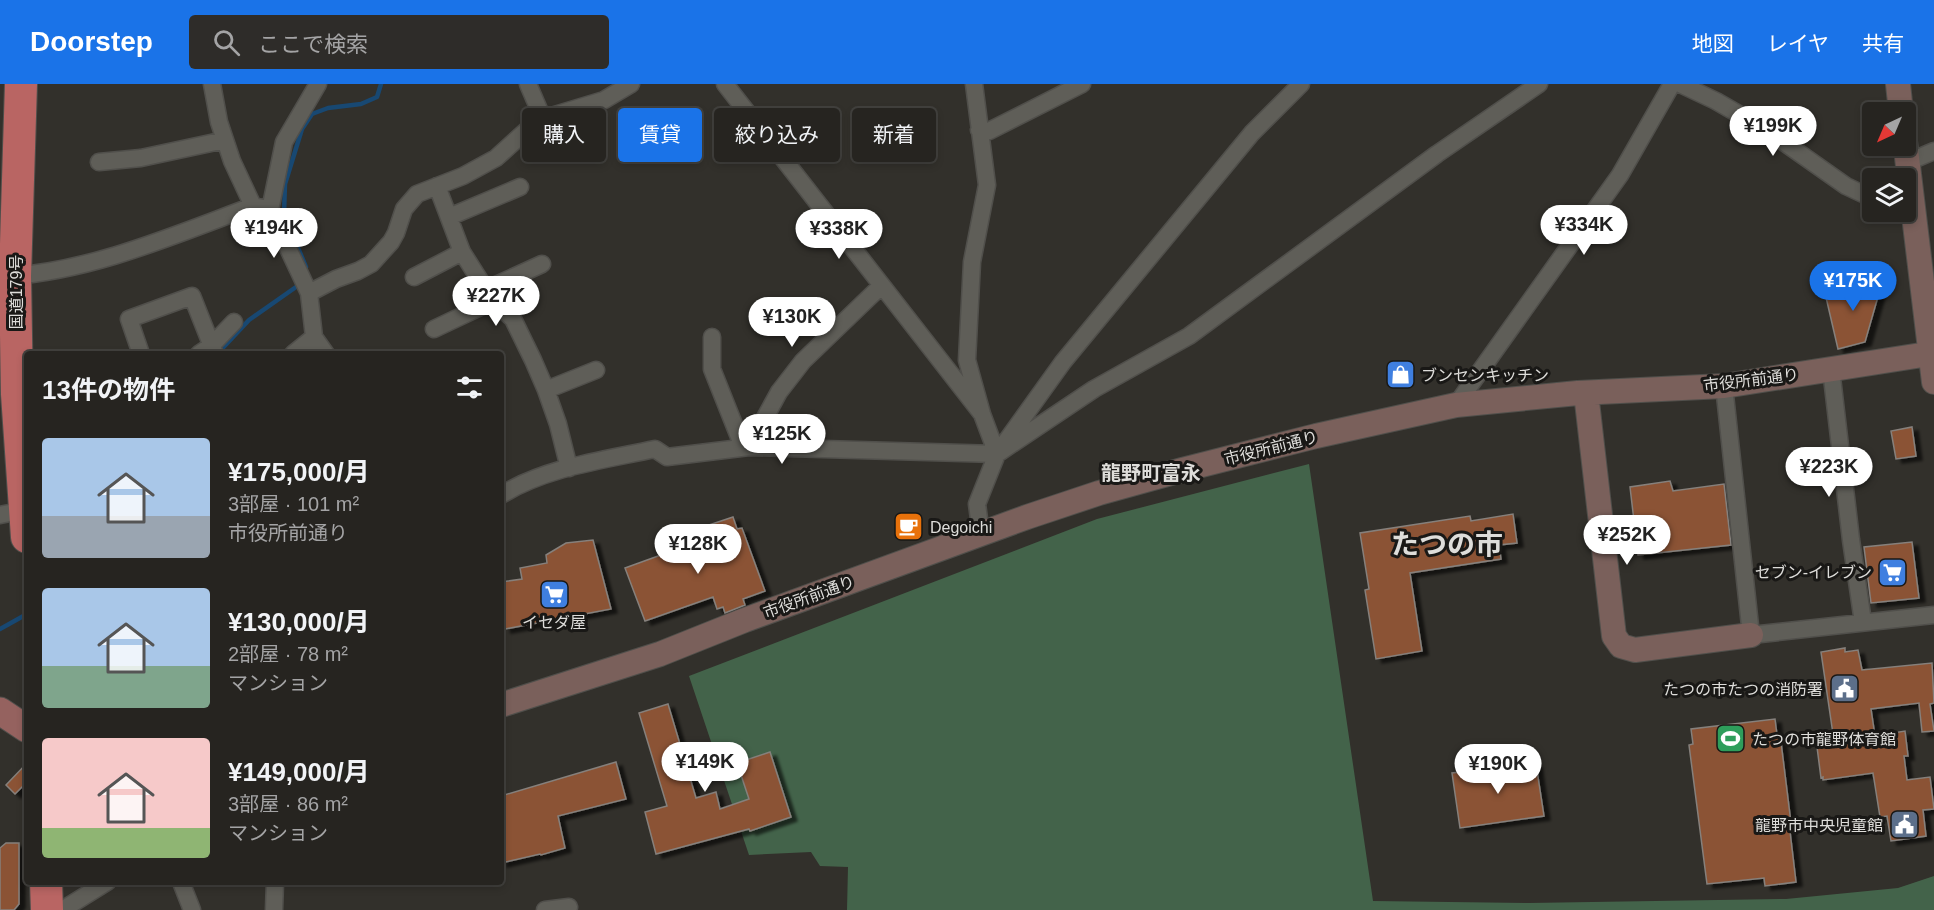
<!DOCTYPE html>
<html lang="ja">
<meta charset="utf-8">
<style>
body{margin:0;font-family:Helvetica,"Noto Sans JP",sans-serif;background:#2e2c29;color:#f1f3f6;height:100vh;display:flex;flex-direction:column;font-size:22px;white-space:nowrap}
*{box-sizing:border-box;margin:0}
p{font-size:20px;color:#a4a4a5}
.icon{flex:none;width:33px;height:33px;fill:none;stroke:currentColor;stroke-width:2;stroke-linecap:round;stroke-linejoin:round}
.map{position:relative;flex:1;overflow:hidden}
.drawer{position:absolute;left:24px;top:267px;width:480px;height:534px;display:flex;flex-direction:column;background:#262420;border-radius:6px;box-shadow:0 3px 9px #0003,0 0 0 2px #42413e}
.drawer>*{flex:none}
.hud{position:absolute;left:522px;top:24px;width:570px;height:54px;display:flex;gap:12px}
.needle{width:39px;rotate:224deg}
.fabs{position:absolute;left:1862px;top:18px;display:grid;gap:12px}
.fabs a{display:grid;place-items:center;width:54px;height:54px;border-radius:6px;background:#262420;box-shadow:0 3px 9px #0003,0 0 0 2px #42413e;font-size:30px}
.price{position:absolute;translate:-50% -51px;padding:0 14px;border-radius:21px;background:#fff;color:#222;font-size:20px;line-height:39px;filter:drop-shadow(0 2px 3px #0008)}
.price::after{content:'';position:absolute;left:50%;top:36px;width:18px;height:14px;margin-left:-9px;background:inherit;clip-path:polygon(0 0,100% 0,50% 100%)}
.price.current{background:#1a73e8;color:#fff}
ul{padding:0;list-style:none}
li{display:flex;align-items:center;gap:18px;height:150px;padding:0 18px}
li span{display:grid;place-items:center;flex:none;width:168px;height:120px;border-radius:6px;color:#555}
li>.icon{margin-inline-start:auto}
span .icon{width:72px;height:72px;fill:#fffc;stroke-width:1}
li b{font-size:26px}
h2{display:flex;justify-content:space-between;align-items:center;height:72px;padding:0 18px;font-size:26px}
.pill{padding:0 21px;border-radius:6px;background:#262420;box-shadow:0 3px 9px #0003,0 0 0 2px #42413e;font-size:21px;line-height:54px}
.pill.current{background:#1a73e8;color:#fff}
header{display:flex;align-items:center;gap:36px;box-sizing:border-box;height:84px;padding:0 30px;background:#1a73e8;color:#fff}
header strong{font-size:28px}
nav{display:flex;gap:33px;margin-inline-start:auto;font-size:21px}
.search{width:420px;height:54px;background:#2e2c29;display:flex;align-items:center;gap:15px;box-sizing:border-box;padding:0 21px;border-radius:6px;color:#a4a4a5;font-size:22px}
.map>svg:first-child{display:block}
.green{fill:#43634a}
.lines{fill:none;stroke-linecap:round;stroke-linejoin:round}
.stream{stroke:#184872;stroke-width:4.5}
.building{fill:#8b5334;stroke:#86807c;stroke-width:1.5;filter:url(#shadow)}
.street-casing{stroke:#504f4b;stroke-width:19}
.secondary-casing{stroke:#504f4b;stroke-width:26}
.primary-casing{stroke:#504f4b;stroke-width:29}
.highway-casing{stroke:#504f4b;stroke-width:34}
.street{stroke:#5f5e58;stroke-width:16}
.secondary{stroke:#7a605b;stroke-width:24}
.primary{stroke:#95625f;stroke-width:27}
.highway{stroke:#b96563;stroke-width:32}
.labels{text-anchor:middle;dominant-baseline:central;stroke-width:6;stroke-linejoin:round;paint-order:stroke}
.street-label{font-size:16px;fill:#deddda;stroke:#191816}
.poi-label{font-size:16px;fill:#deddda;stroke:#191816;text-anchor:start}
.quarter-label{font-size:20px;font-weight:bold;fill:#deddda;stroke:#191816}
.town-label{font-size:28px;font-weight:bold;fill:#deddda;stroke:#191816}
</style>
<header>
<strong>Doorstep</strong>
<div class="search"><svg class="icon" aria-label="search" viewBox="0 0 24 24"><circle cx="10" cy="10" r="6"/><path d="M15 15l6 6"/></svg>ここで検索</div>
<nav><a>地図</a><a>レイヤ</a><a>共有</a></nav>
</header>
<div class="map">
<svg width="1934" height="826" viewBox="0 0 1934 826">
<defs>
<filter id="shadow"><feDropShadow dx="6" dy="4" stdDeviation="1.5" flood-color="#0009"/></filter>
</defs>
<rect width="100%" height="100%" fill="#32302b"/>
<!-- green -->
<path class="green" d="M 1309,380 L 1373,817 L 1529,819 L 1786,815 L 1898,804 L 1934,792 L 1934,826 L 847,826 L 848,783 L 820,782 L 811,768 L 749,771 L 689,592 L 1097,435 Z"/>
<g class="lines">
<!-- stream -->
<path class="stream" d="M 306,183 L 284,130 L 285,100 L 302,45 L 312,30 L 328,24 L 361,20 L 377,13 L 381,0
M 219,268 L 249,236 L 296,203
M 0,545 L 27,530"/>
</g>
<!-- building -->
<path class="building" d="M 1883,195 L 1865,258 L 1838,265 L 1825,209 Z
M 1912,343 L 1916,372 L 1896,375 L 1891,347 Z
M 1670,397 L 1673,407 L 1724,400 L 1731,461 L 1638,471 L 1630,403 Z
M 1513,430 L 1517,459 L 1499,461 L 1501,475 L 1410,489 L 1422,567 L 1376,575 L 1365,506 L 1369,505 L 1360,449 L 1470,432 L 1471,437 Z
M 733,433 L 737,445 L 742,444 L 765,507 L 743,515 L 745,521 L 725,529 L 723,523 L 717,525 L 713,513 L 645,537 L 625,484 L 683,463 L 686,472 L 716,461 L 709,441 Z
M 593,456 L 611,525 L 505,545 L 501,522 L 501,498 L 522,495 L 520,484 L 547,479 L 546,471 L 566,459 Z
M 1912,458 L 1919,514 L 1871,519 L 1864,463 Z
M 1845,564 L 1845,568 L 1858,566 L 1862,586 L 1932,579 L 1934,619 L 1930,620 L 1934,647 L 1922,648 L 1919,619 L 1871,625 L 1875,652 L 1905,647 L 1908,672 L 1904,672 L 1907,696 L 1930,693 L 1934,725 L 1923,726 L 1926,752 L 1891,757 L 1887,732 L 1880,733 L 1873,689 L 1823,696 L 1823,693 L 1821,694 L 1817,663 L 1819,663 L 1818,659 L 1834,657 L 1821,568 Z
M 668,620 L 696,714 L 716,708 L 720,725 L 749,715 L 737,679 L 770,668 L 791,733 L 750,747 L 749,745 L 656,770 L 645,728 L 667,722 L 639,629 Z
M 1775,635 L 1777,651 L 1780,650 L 1791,739 L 1789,739 L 1796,798 L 1765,802 L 1764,794 L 1707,800 L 1689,661 L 1693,660 L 1691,645 Z
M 616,678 L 626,715 L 558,732 L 565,764 L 541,771 L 540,770 L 501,779 L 501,712 Z
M 27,679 L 27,698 L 15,710 L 6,701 Z
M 1536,680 L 1544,732 L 1460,744 L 1452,689 Z
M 6,759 L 19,759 L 19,820 L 14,826 L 0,826 L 0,764 Z"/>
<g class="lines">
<defs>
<path id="street" d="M 212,0 L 219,38 L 232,77 L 253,122 L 263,124
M 318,0 L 284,58 L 270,126 L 309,209 L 314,253 L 326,270
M 528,0 L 543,35
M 725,0 L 982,330
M 974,0 L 987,101 L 972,178 L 967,276 L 982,330 L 997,370
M 1680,0 L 1716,17 L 1768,47 L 1846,102 L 1863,110 L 1872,109
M 979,46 L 989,47 L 1082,0
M 99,78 L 141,74 L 225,56
M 1908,78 L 1934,67
M 437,102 L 462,168 L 493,217 L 513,235 L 533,276 L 546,306 L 558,340 L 569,384
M 449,133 L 520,103
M 10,192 C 92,187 177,150 253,122
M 414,193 L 462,168
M 485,206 L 542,180
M 309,209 L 336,195 L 358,187 L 371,180 L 391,158 L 396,149 L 404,125 L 417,110 L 463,92 L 496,74 L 538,36 L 604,16 L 631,0
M 434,245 L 493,217
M 712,253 L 712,285 L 743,363
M 141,270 L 129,235 L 192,212 L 215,270
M 199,270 L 211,262 L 234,238
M 293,270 L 314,253
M 1831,285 L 1851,456 L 1863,538
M 1724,302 L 1751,551 L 1934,531
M 546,306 L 596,286
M 1456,321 L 1620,91 L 1672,0
M 749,363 L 779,308 L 803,277 L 881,202
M 501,411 C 547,383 604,376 655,365 L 667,373 L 749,363 L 997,370 L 1094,305 L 1189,252 L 1437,70 L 1539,0
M 0,431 L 25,426
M 981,450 L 977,420 L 997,370 L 1063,278 L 1252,49 L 1301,0
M 181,798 L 192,826
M 62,826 L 107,798
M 274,826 L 275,798
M 545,826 L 569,823"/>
<path id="secondary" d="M 1898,0 L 1901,28
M 1905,57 L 1934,298
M 1586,309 L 1614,552 L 1621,562 L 1635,566 L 1751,551
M 501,621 L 660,570 L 745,536 L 1027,433 L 1099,409 L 1182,386 L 1316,352 L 1456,321 L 1578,309 L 1724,302 L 1934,269"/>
<path id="primary" d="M 0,627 L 27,645"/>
<path id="highway" d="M 21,0 L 15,192 L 17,310 L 27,453
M 46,798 L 47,826"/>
</defs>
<!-- street casing -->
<use href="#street" class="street-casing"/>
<!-- secondary casing -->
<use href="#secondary" class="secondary-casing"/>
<!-- primary casing -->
<use href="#primary" class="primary-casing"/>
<!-- highway casing -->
<use href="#highway" class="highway-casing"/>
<!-- street -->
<use href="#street" class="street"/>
<!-- secondary -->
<use href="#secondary" class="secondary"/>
<!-- primary -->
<use href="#primary" class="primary"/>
<!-- highway -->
<use href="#highway" class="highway"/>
</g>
<!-- icons -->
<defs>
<symbol id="shop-square" viewBox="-11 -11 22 22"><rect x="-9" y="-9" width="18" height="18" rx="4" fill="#3f7fe0" stroke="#191816"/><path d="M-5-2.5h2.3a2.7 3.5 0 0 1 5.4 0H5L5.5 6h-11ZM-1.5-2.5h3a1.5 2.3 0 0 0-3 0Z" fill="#fff"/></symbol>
<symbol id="cafe-square" viewBox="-11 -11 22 22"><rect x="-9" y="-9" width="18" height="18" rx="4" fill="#e8710a" stroke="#191816"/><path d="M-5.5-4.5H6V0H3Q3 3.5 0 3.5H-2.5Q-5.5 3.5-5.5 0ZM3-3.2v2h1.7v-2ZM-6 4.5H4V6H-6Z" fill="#fff"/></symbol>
<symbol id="supermarket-square" viewBox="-11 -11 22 22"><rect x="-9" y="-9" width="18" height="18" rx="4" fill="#3f7fe0" stroke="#191816"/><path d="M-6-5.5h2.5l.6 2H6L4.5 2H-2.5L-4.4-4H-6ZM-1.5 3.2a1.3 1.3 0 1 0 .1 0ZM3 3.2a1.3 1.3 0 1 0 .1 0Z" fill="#fff"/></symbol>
<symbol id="civic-square" viewBox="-11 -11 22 22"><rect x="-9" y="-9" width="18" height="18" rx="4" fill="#5c6f8a" stroke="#191816"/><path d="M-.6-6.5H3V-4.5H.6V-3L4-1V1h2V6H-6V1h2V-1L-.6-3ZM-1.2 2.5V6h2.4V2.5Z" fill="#fff"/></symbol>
<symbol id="stadium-square" viewBox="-11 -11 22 22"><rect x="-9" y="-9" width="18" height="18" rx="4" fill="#2e9e5b" stroke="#191816"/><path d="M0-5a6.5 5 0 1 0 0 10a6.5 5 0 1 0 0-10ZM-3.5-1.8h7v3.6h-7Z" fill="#fff"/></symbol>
</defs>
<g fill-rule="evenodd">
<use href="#shop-square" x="1384" y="274" width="33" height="33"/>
<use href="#cafe-square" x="892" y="426" width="33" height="33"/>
<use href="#supermarket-square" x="1876" y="472" width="33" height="33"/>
<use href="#supermarket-square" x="538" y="494" width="33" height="33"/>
<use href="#civic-square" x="1828" y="588" width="33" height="33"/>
<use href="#stadium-square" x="1714" y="638" width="33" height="33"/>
<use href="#civic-square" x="1888" y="724" width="33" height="33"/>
</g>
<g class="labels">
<!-- street labels -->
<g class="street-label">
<text transform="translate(16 208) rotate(-90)">国道179号</text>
<text transform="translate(1751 296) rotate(-7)">市役所前通り</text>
<text transform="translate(1271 364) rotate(-14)">市役所前通り</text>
<text transform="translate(809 513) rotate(-20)">市役所前通り</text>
</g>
<!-- poi labels -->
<g class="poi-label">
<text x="1421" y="291">ブンセンキッチン</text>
<text x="930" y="443">Degoichi</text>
<text x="1872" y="488" text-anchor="end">セブン-イレブン</text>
<text x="554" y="538" text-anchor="middle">イセダ屋</text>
<text x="1823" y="605" text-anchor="end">たつの市たつの消防署</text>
<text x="1752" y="655">たつの市龍野体育館</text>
<text x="1883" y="741" text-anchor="end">龍野市中央児童館</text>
</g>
<!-- quarter labels -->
<g class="quarter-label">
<text x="1151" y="389">龍野町富永</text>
</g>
<!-- town labels -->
<g class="town-label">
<text x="1447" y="460">たつの市</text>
</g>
</g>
</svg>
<div class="fabs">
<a><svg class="needle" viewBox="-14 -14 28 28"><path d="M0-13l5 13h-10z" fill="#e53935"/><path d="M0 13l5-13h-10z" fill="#a4a4a5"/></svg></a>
<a><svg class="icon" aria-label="layers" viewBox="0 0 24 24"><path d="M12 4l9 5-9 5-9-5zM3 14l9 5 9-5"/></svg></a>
</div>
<b class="price" style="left:1773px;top:73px">¥199K</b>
<b class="price" style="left:1584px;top:172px">¥334K</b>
<b class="price" style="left:274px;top:175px">¥194K</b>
<b class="price" style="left:839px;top:176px">¥338K</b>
<b class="price current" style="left:1853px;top:228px">¥175K</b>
<b class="price" style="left:496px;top:243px">¥227K</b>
<b class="price" style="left:792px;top:264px">¥130K</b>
<b class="price" style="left:782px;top:381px">¥125K</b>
<b class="price" style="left:1829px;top:414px">¥223K</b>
<b class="price" style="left:1627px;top:482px">¥252K</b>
<b class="price" style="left:698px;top:491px">¥128K</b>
<b class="price" style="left:705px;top:709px">¥149K</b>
<b class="price" style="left:1498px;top:711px">¥190K</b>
<div class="hud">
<a class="pill">購入</a>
<a class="pill current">賃貸</a>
<a class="pill">絞り込み</a>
<a class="pill">新着</a>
</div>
<section class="drawer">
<h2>13件の物件<svg class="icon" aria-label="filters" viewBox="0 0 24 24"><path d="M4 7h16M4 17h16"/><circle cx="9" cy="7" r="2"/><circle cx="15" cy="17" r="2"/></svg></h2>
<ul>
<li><span style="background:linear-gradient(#a9c7e8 65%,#9aa5b1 0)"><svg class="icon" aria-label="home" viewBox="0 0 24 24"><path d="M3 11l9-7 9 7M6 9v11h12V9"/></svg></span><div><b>¥175,000/月</b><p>3部屋 · 101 m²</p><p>市役所前通り</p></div></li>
<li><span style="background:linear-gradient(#a9c7e8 65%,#7fa58c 0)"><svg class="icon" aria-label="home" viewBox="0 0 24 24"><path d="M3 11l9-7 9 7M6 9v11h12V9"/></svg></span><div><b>¥130,000/月</b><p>2部屋 · 78 m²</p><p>マンション</p></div></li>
<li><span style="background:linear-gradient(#f6c9c9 75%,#8fb573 0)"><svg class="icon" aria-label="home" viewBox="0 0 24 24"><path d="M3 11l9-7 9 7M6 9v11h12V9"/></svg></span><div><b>¥149,000/月</b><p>3部屋 · 86 m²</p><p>マンション</p></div></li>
</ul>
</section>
</div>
